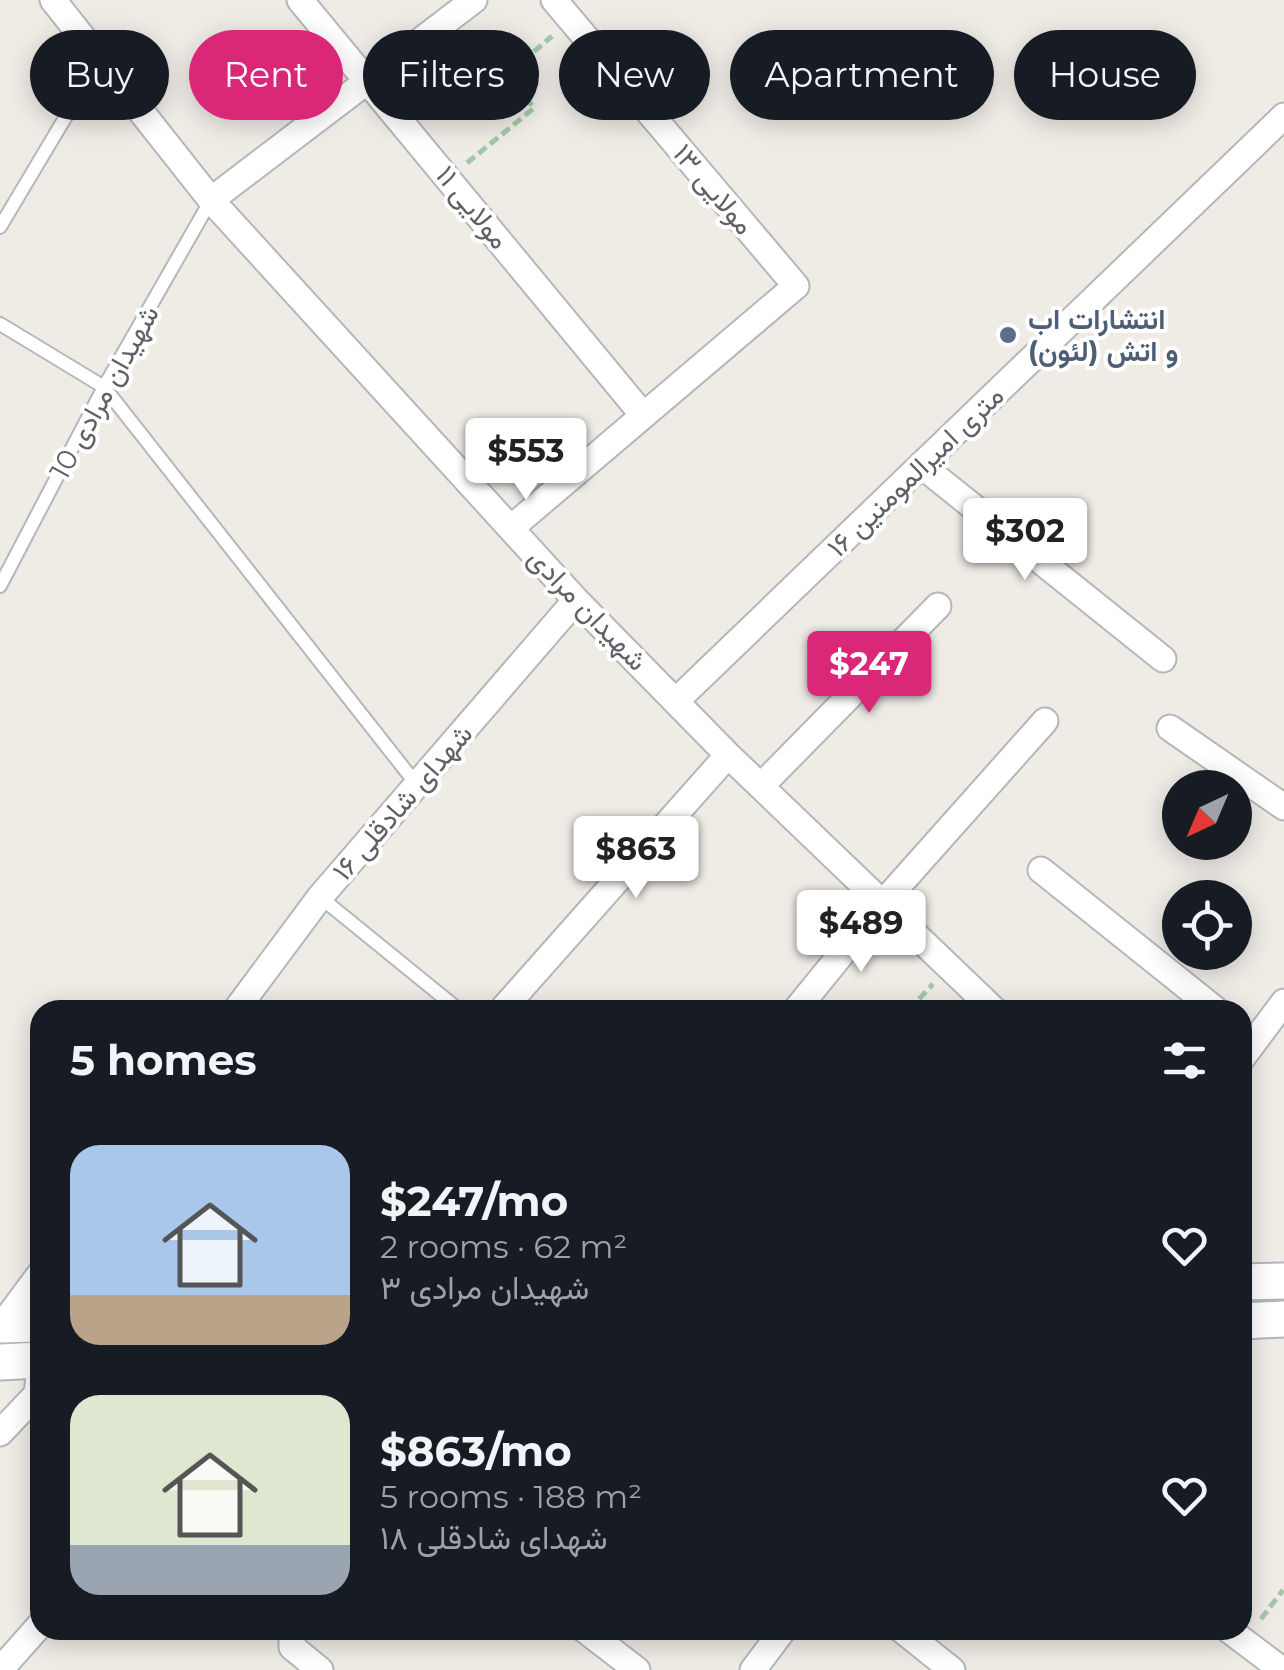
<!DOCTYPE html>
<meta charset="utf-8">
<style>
body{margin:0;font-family:Montserrat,Vazirmatn,sans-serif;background:#20242c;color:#f1f3f6;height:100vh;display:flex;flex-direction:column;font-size:38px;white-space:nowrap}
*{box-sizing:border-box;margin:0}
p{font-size:32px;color:#9ea1a6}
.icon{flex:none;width:55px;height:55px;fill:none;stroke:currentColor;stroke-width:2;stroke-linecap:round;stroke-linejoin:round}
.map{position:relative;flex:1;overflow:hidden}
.sheet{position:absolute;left:30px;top:1000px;width:1222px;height:640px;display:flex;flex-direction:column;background:#171b24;border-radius:30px;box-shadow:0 5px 25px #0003}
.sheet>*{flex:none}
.top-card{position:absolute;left:30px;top:30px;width:1225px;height:90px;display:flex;gap:20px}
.needle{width:65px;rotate:224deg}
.tools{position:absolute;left:1162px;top:770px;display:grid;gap:20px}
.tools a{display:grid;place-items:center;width:90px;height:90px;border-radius:50%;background:#171b24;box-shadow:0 5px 25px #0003;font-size:50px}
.price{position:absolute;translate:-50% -85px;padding:0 22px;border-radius:10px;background:#fff;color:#222;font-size:32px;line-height:65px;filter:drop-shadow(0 2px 5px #0008)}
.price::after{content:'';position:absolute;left:50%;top:60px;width:30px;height:22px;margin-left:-15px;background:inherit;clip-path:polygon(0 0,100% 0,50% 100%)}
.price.on{background:#db2777;color:#fff}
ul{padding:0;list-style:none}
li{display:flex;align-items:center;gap:30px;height:250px;padding:0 40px}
li span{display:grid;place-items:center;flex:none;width:280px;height:200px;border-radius:30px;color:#555}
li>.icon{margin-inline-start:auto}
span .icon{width:120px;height:120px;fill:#fffc;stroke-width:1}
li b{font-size:42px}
h2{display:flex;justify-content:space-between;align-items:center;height:120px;padding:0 40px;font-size:42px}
.pill{padding:0 35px;border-radius:45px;background:#171b24;box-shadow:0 5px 25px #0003;font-size:35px;line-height:90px}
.pill.on{background:#db2777;color:#fff}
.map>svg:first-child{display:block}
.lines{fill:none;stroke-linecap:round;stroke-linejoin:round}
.service-casing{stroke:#b4b7ba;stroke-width:16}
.minor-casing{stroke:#b4b7ba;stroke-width:29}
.secondary-casing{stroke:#b3b6ba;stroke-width:39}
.path{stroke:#a0c8a6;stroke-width:5;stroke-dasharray:10 5;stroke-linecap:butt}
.service{stroke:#fff;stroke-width:12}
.minor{stroke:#fff;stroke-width:25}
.secondary{stroke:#fff;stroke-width:35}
.service-dot{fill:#5c6f8a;stroke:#fff;stroke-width:4}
.labels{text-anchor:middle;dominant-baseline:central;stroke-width:8;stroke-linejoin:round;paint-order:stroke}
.street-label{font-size:28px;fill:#5e6266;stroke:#fff}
.service-label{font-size:28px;font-weight:bold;fill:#4e5e75;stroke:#fff;text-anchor:start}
</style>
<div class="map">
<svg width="1284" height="1670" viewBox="0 0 1284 1670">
<rect width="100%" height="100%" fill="#efece6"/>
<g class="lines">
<defs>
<path id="service" d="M 0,227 L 99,61
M 0,324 L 104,387 L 417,785
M 0,586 L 104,387 L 211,200
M 320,897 L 459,1010"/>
<path id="minor" d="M 53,0 L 211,200 L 576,600 L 728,755 L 994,1010
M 300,0 L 643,415
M 211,200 L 474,0
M 921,465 L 1163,659
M 511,528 L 796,286 L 554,0
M 677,700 L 1284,116
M 1170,728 L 1284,807
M 761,786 L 938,606
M 1041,870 L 1216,1010
M 236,1010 L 320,897 L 576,600
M 502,1010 L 728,755
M 796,1010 L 882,904 L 1045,721
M 1242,1058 L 1284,1002
M 2,1325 L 40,1274
M 0,1433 L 37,1394 L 40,1367
M 292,1630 L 292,1647 L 320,1670
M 585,1630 L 637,1670
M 902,1630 L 952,1670
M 1229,1630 L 1282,1670
M 8,1661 L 40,1625
M 753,1670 L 783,1630"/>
<path id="secondary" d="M 1242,1282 L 1284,1281
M 1242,1321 L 1284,1319
M 0,1325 L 40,1324
M 0,1362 L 40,1360"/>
</defs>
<!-- service casing -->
<use href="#service" class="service-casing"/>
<!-- minor casing -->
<use href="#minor" class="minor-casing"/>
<!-- secondary casing -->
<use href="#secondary" class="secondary-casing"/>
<!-- path -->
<path class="path" d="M 467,163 L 534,108 L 507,75 L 552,36
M 909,1010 L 933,984
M 1261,1619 L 1283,1590"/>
<!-- service -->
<use href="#service" class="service"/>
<!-- minor -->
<use href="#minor" class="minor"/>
<!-- secondary -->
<use href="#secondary" class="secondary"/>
</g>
<!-- markers -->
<circle class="service-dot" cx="1008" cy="335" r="10"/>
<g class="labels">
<!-- street labels -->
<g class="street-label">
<text transform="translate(714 189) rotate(50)">مولایی ۱۳</text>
<text transform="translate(473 207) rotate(51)">مولایی ۱۱</text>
<text transform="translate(104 392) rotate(-61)">شهیدان مرادی 10</text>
<text transform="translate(915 471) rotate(-44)">۱۶ متری امیرالمومنین</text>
<text transform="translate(588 609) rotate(46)">شهیدان مرادی</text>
<text transform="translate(402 802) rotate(-49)">شهدای شادقلی ۱۶</text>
</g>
<!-- service labels -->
<g class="service-label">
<text x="1028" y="319">انتشارات اب<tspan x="1028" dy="32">و اتش (لئون)</tspan></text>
</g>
</g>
</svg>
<div class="tools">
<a><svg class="needle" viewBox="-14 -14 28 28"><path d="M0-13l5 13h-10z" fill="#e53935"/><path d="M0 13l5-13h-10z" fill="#9ea1a6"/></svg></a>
<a><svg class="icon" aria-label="locate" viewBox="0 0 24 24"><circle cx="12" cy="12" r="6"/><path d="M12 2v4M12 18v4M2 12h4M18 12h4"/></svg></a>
</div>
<b class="price" style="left:526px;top:503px">$553</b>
<b class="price" style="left:1025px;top:583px">$302</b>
<b class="price on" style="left:869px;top:716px">$247</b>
<b class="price" style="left:636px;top:901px">$863</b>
<b class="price" style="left:861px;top:975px">$489</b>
<div class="top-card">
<a class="pill">Buy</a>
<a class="pill on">Rent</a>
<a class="pill">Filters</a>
<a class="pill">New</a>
<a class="pill">Apartment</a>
<a class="pill">House</a>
</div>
<section class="sheet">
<h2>5 homes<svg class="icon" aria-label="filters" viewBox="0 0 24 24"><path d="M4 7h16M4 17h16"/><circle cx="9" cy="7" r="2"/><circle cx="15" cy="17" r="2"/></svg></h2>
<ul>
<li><span style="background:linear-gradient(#a9c7e8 75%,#b9a48a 0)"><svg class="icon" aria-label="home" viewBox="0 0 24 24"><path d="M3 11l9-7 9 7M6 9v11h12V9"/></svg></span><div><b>$247/mo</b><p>2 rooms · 62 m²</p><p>شهیدان مرادی ۳</p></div><svg class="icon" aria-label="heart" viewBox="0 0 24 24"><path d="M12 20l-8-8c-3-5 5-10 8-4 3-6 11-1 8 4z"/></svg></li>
<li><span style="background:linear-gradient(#dfe7d0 75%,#9aa5b1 0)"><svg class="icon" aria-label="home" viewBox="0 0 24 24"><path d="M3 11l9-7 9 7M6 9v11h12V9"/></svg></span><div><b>$863/mo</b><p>5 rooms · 188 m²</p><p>شهدای شادقلی ۱۸</p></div><svg class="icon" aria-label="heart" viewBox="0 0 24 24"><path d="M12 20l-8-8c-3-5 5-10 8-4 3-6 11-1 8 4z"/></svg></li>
</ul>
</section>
</div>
